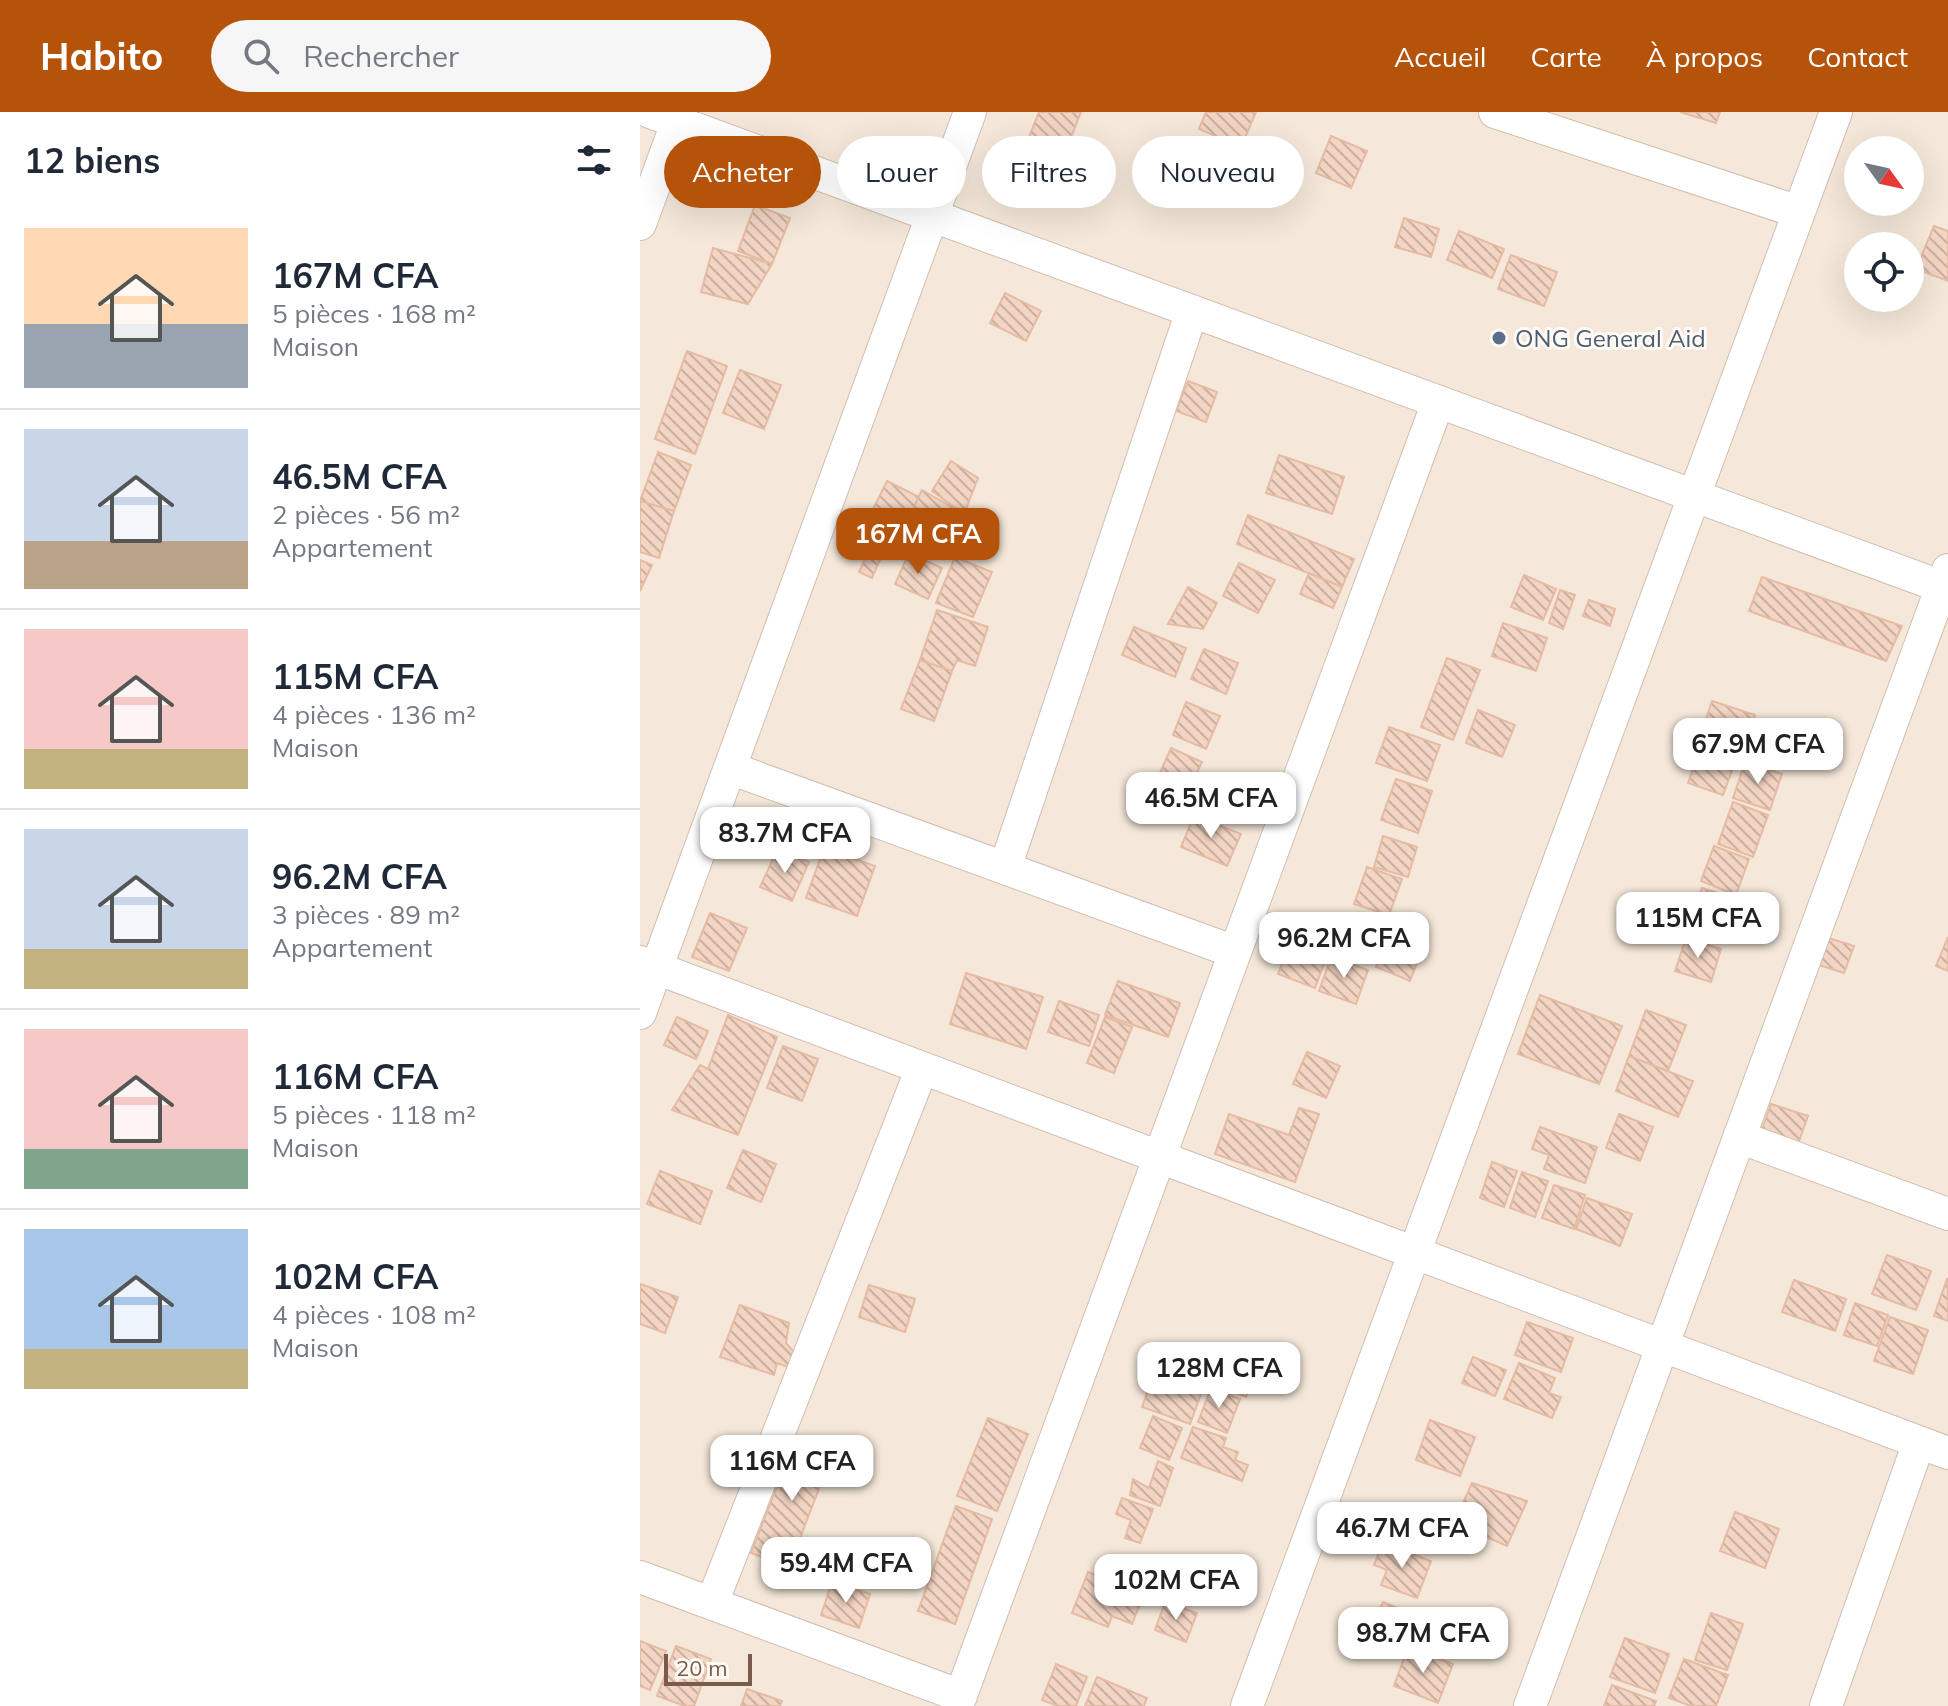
<!DOCTYPE html>
<html lang="fr">
<meta charset="utf-8">
<style>
body{margin:0;font-family:Mulish,sans-serif;background:#f6f6f7;color:#1f2937;height:100vh;display:flex;flex-direction:column;font-size:30px;white-space:nowrap}
*{box-sizing:border-box;margin:0}
p{font-size:26px;color:#747a83}
.icon{flex:none;width:44px;height:44px;fill:none;stroke:currentColor;stroke-width:2;stroke-linecap:round;stroke-linejoin:round}
.map{position:relative;flex:1;overflow:hidden}
.drawer{display:flex;flex-direction:column;background:#fff;width:640px}
.drawer>*{flex:none}
.banner{position:absolute;left:24px;top:24px;width:760px;height:72px;display:flex;gap:16px}
.needle{width:52px;rotate:123deg}
.tools{position:absolute;left:1204px;top:24px;display:grid;gap:16px}
.tools a{display:grid;place-items:center;width:80px;height:80px;border-radius:50%;background:#fff;box-shadow:0 8px 32px #0002;font-size:40px}
.scale{position:absolute;left:24px;bottom:20px;width:88px;box-sizing:border-box;padding-left:8px;border:4px solid #7a5c4d;border-top:0;font-size:22px;line-height:28px;white-space:nowrap;color:#7a5c4d;-webkit-text-stroke:6px #fffaf3;paint-order:stroke}
.price{position:absolute;translate:-50% -68px;padding:0 18px;border-radius:16px;background:#fff;color:#222;font-size:26px;line-height:52px;filter:drop-shadow(0 2px 4px #0008)}
.price::after{content:'';position:absolute;left:50%;top:48px;width:24px;height:18px;margin-left:-12px;background:inherit;clip-path:polygon(0 0,100% 0,50% 100%)}
.price.active{background:#b45309;color:#fff}
ul{padding:0;list-style:none}
li{display:flex;align-items:center;gap:24px;height:200px;padding:0 24px}
li+li{border-top:2px solid #e0e1e3}
li span{display:grid;place-items:center;flex:none;width:224px;height:160px;border-radius:0px;color:#555}
li>.icon{margin-inline-start:auto}
span .icon{width:96px;height:96px;fill:#fffc;stroke-width:1}
li b{font-size:34px}
h2{display:flex;justify-content:space-between;align-items:center;height:96px;padding:0 24px;font-size:34px}
.tag{padding:0 28px;border-radius:36px;background:#fff;box-shadow:0 8px 32px #0002;font-size:28px;line-height:72px}
.tag.active{background:#b45309;color:#fff}
header{display:flex;align-items:center;gap:48px;box-sizing:border-box;height:112px;padding:0 40px;background:#b45309;color:#fff}
header strong{font-size:38px}
nav{display:flex;gap:44px;margin-inline-start:auto;font-size:28px}
.search{width:560px;height:72px;background:#f6f6f7;display:flex;align-items:center;gap:20px;box-sizing:border-box;padding:0 28px;border-radius:44px;color:#747a83;font-size:30px}
main{display:flex;flex:1;min-height:0}
.map>svg:first-child{display:block}
.residential{fill:#f5e8da;fill-rule:evenodd}
.building{fill:url(#building-back-hatch);stroke:#e6bba3;stroke-width:2}
.lines{fill:none;stroke-linecap:round;stroke-linejoin:round}
.street-casing{stroke:#d1beb0;stroke-width:34}
.street{stroke:#fff;stroke-width:32}
.service-dot{fill:#5c6f8a;stroke:#fffaf3;stroke-width:3}
.labels{text-anchor:middle;dominant-baseline:central;stroke-width:6;stroke-linejoin:round;paint-order:stroke}
.service-label{font-size:24px;fill:#4e5e75;stroke:#fffaf3;text-anchor:start}
</style>
<header>
<strong>Habito</strong>
<div class="search"><svg class="icon" aria-label="search" viewBox="0 0 24 24"><circle cx="10" cy="10" r="6"/><path d="M15 15l6 6"/></svg>Rechercher</div>
<nav><a>Accueil</a><a>Carte</a><a>À propos</a><a>Contact</a></nav>
</header>
<main>
<section class="drawer">
<h2>12 biens<svg class="icon" aria-label="filters" viewBox="0 0 24 24"><path d="M4 7h16M4 17h16"/><circle cx="9" cy="7" r="2"/><circle cx="15" cy="17" r="2"/></svg></h2>
<ul>
<li><span style="background:linear-gradient(#ffd9b3 60%,#9aa5b1 0)"><svg class="icon" aria-label="home" viewBox="0 0 24 24"><path d="M3 11l9-7 9 7M6 9v11h12V9"/></svg></span><div><b>167M CFA</b><p>5 pièces · 168 m²</p><p>Maison</p></div></li>
<li><span style="background:linear-gradient(#c9d6e8 70%,#b9a48a 0)"><svg class="icon" aria-label="home" viewBox="0 0 24 24"><path d="M3 11l9-7 9 7M6 9v11h12V9"/></svg></span><div><b>46.5M CFA</b><p>2 pièces · 56 m²</p><p>Appartement</p></div></li>
<li><span style="background:linear-gradient(#f6c9c9 75%,#c2b280 0)"><svg class="icon" aria-label="home" viewBox="0 0 24 24"><path d="M3 11l9-7 9 7M6 9v11h12V9"/></svg></span><div><b>115M CFA</b><p>4 pièces · 136 m²</p><p>Maison</p></div></li>
<li><span style="background:linear-gradient(#c9d6e8 75%,#c2b280 0)"><svg class="icon" aria-label="home" viewBox="0 0 24 24"><path d="M3 11l9-7 9 7M6 9v11h12V9"/></svg></span><div><b>96.2M CFA</b><p>3 pièces · 89 m²</p><p>Appartement</p></div></li>
<li><span style="background:linear-gradient(#f6c9c9 75%,#7fa58c 0)"><svg class="icon" aria-label="home" viewBox="0 0 24 24"><path d="M3 11l9-7 9 7M6 9v11h12V9"/></svg></span><div><b>116M CFA</b><p>5 pièces · 118 m²</p><p>Maison</p></div></li>
<li><span style="background:linear-gradient(#a9c7e8 75%,#c2b280 0)"><svg class="icon" aria-label="home" viewBox="0 0 24 24"><path d="M3 11l9-7 9 7M6 9v11h12V9"/></svg></span><div><b>102M CFA</b><p>4 pièces · 108 m²</p><p>Maison</p></div></li>
</ul>
</section>
<div class="map">
<svg width="1308" height="1594" viewBox="0 0 1308 1594">
<defs>
<pattern id="building-back-hatch" width="6" height="6" patternUnits="userSpaceOnUse" patternTransform="scale(2)"><rect width="6" height="6" fill="#f3d5c3"/><path d="M-1 5l2 2M0 0l6 6M5-1l2 2" fill="none" stroke="#cab0a1"/></pattern>
</defs>
<rect width="100%" height="100%" fill="#fdf6ec"/>
<!-- residential -->
<path class="residential" d="M 0,0 L 1308,0 L 1308,1594 L 0,1594 ZM 1218,38 L 1270,38 L 1270,90 L 1218,90 ZM 1218,134 L 1270,134 L 1270,186 L 1218,186 Z"/>
<!-- building -->
<path class="building" d="M 399,0 L 441,0 L 418,58 L 382,43 Z
M 566,0 L 616,0 L 601,35 L 559,17 Z
M 1040,0 L 1080,0 L 1076,11 Z
M 691,24 L 727,39 L 711,76 L 676,61 Z
M 115,93 L 150,106 L 132,152 L 98,139 Z
M 764,106 L 799,117 L 791,145 L 755,135 Z
M 1294,114 L 1308,119 L 1308,169 L 1276,157 Z
M 819,119 L 864,137 L 852,166 L 807,148 Z
M 73,136 L 132,152 L 108,192 L 61,180 Z
M 871,143 L 917,160 L 904,194 L 858,177 Z
M 365,181 L 401,199 L 386,229 L 350,211 Z
M 47,239 L 87,254 L 55,342 L 15,327 Z
M 100,258 L 141,273 L 124,317 L 83,301 Z
M 548,269 L 577,280 L 566,310 L 536,299 Z
M 18,340 L 51,353 L 34,399 L 0,389 Z
M 639,343 L 704,365 L 692,402 L 626,381 Z
M 311,349 L 338,366 L 324,402 L 292,379 Z
M 247,369 L 279,385 L 264,415 L 232,399 Z
M 282,378 L 324,402 L 305,435 L 264,415 Z
M 0,389 L 34,399 L 19,446 L 0,440 Z
M 608,403 L 714,447 L 702,475 L 597,432 Z
M 233,429 L 246,434 L 232,466 L 219,460 Z
M 269,441 L 302,456 L 288,487 L 255,472 Z
M 315,445 L 352,460 L 333,505 L 296,491 Z
M 0,448 L 12,453 L 0,479 Z
M 599,451 L 635,468 L 618,501 L 583,484 Z
M 669,461 L 702,475 L 693,496 L 660,482 Z
M 884,463 L 916,477 L 903,508 L 871,495 Z
M 1122,465 L 1262,514 L 1246,549 L 1109,499 Z
M 548,475 L 577,491 L 563,517 L 528,512 Z
M 920,478 L 935,483 L 923,517 L 909,511 Z
M 949,488 L 975,497 L 970,514 L 943,504 Z
M 297,498 L 348,515 L 335,554 L 317,548 L 312,559 L 280,548 Z
M 863,511 L 907,526 L 896,559 L 852,544 Z
M 494,515 L 546,536 L 535,565 L 482,543 Z
M 564,537 L 598,551 L 586,582 L 551,567 Z
M 807,546 L 840,558 L 813,628 L 781,615 Z
M 280,548 L 312,559 L 294,609 L 261,597 Z
M 1072,589 L 1115,603 L 1104,636 L 1061,622 Z
M 546,590 L 580,604 L 566,637 L 533,623 Z
M 838,598 L 875,613 L 862,645 L 826,631 Z
M 749,615 L 800,633 L 787,669 L 736,651 Z
M 531,636 L 562,650 L 541,695 L 511,681 Z
M 1061,636 L 1096,648 L 1083,683 L 1048,671 Z
M 1105,650 L 1142,662 L 1130,698 L 1093,686 Z
M 756,667 L 792,679 L 778,721 L 741,708 Z
M 1093,690 L 1128,703 L 1113,745 L 1078,732 Z
M 554,703 L 601,722 L 587,754 L 541,735 Z
M 743,724 L 777,735 L 768,765 L 734,755 Z
M 1074,734 L 1109,747 L 1096,783 L 1061,769 Z
M 138,736 L 169,750 L 152,789 L 120,775 Z
M 184,736 L 235,754 L 217,804 L 166,786 Z
M 727,755 L 762,767 L 749,803 L 714,792 Z
M 1062,776 L 1093,786 L 1078,831 L 1047,821 Z
M 70,801 L 107,816 L 89,859 L 52,845 Z
M 652,825 L 689,838 L 675,876 L 638,862 Z
M 748,825 L 782,838 L 770,869 L 736,855 Z
M 1185,825 L 1214,834 L 1204,861 L 1176,852 Z
M 1308,825 L 1308,859 L 1296,854 Z
M 1046,826 L 1081,837 L 1071,870 L 1035,859 Z
M 691,845 L 728,858 L 716,892 L 679,879 Z
M 326,861 L 403,885 L 386,937 L 310,912 Z
M 478,869 L 540,891 L 528,925 L 465,903 Z
M 900,883 L 982,914 L 959,972 L 878,942 Z
M 419,889 L 459,903 L 449,934 L 408,920 Z
M 1006,898 L 1046,913 L 1028,959 L 989,944 Z
M 88,903 L 137,925 L 98,1023 L 32,998 L 60,953 L 68,957 Z
M 37,905 L 68,919 L 56,947 L 24,933 Z
M 465,905 L 492,915 L 474,961 L 447,951 Z
M 143,934 L 178,947 L 162,989 L 127,976 Z
M 667,940 L 700,954 L 686,986 L 653,972 Z
M 989,944 L 1053,969 L 1038,1005 L 976,979 Z
M 1131,992 L 1168,1004 L 1158,1032 L 1121,1020 Z
M 659,996 L 679,1002 L 655,1070 L 575,1042 L 589,1002 L 649,1023 Z
M 979,1002 L 1013,1015 L 1000,1049 L 966,1036 Z
M 900,1015 L 957,1035 L 945,1071 L 904,1057 L 909,1043 L 892,1037 Z
M 103,1038 L 136,1052 L 121,1090 L 87,1076 Z
M 852,1050 L 877,1059 L 864,1095 L 840,1086 Z
M 20,1059 L 72,1079 L 60,1112 L 7,1092 Z
M 882,1060 L 908,1069 L 895,1105 L 870,1096 Z
M 914,1073 L 945,1083 L 934,1117 L 902,1106 Z
M 947,1086 L 992,1102 L 980,1134 L 936,1117 Z
M 1247,1143 L 1291,1159 L 1276,1198 L 1232,1182 Z
M 1307,1167 L 1308,1168 L 1308,1209 L 1294,1204 Z
M 1154,1168 L 1206,1187 L 1195,1219 L 1142,1200 Z
M 0,1172 L 38,1185 L 25,1221 L 0,1212 Z
M 229,1173 L 275,1187 L 265,1220 L 219,1205 Z
M 1215,1191 L 1248,1203 L 1237,1234 L 1204,1223 Z
M 100,1193 L 149,1211 L 146,1231 L 153,1239 L 150,1256 L 137,1251 L 134,1263 L 80,1245 Z
M 1250,1205 L 1288,1218 L 1273,1262 L 1234,1249 Z
M 887,1210 L 933,1226 L 921,1260 L 875,1243 Z
M 584,1236 L 621,1249 L 606,1285 L 570,1270 Z
M 833,1245 L 866,1258 L 855,1284 L 822,1271 Z
M 879,1251 L 915,1266 L 909,1281 L 921,1285 L 912,1306 L 864,1287 Z
M 517,1254 L 565,1271 L 550,1312 L 502,1295 Z
M 571,1276 L 600,1287 L 587,1321 L 558,1310 Z
M 513,1304 L 542,1316 L 529,1348 L 500,1336 Z
M 348,1306 L 388,1322 L 357,1399 L 317,1384 Z
M 790,1308 L 835,1325 L 820,1364 L 776,1348 Z
M 553,1315 L 586,1326 L 583,1335 L 598,1340 L 595,1348 L 608,1353 L 602,1369 L 541,1346 Z
M 156,1326 L 193,1340 L 149,1455 L 111,1441 Z
M 518,1349 L 533,1356 L 520,1394 L 490,1383 L 493,1367 L 509,1376 Z
M 832,1371 L 887,1389 L 867,1434 L 814,1411 Z
M 482,1386 L 513,1397 L 500,1431 L 485,1426 L 491,1408 L 476,1402 Z
M 316,1394 L 352,1407 L 315,1512 L 278,1499 Z
M 1095,1400 L 1139,1417 L 1125,1456 L 1080,1439 Z
M 743,1431 L 791,1449 L 777,1486 L 741,1473 L 747,1458 L 734,1453 Z
M 448,1460 L 504,1482 L 492,1512 L 472,1504 L 468,1515 L 432,1501 Z
M 192,1470 L 230,1482 L 219,1516 L 181,1503 Z
M 525,1490 L 557,1501 L 546,1530 L 515,1518 Z
M 743,1490 L 772,1502 L 758,1534 L 729,1522 Z
M 1071,1501 L 1103,1512 L 1087,1558 L 1055,1548 Z
M 985,1526 L 1029,1542 L 1015,1581 L 970,1565 Z
M 0,1529 L 26,1539 L 10,1578 L 0,1574 Z
M 36,1534 L 71,1547 L 54,1594 L 45,1594 L 17,1584 Z
M 768,1535 L 813,1552 L 798,1591 L 754,1574 Z
M 1044,1547 L 1088,1563 L 1076,1594 L 1051,1594 L 1029,1586 Z
M 416,1552 L 447,1565 L 436,1594 L 418,1594 L 402,1588 Z
M 457,1565 L 507,1586 L 504,1594 L 445,1594 Z
M 972,1573 L 1016,1589 L 1014,1594 L 964,1594 Z
M 107,1577 L 142,1589 L 140,1594 L 101,1594 Z"/>
<g class="lines">
<defs>
<path id="street" d="M 10,0 L 1308,477
M 855,0 L 1159,100
M 0,112 L 41,0
M 90,656 L 595,840
M 365,756 L 552,199
M 0,850 L 1308,1341
M 0,901 L 330,0
M 1099,1025 L 1308,1102
M 0,1465 L 321,1584
M 72,1491 L 282,956
M 317,1594 L 798,290
M 607,1594 L 1196,0
M 890,1594 L 1308,458
M 1186,1594 L 1279,1330"/>
</defs>
<!-- street casing -->
<use href="#street" class="street-casing"/>
<!-- street -->
<use href="#street" class="street"/>
</g>
<!-- markers -->
<circle class="service-dot" cx="859" cy="226" r="8"/>
<g class="labels">
<!-- service labels -->
<g class="service-label">
<text x="875" y="226">ONG General Aid</text>
</g>
</g>
</svg>
<div class="tools">
<a><svg class="needle" viewBox="-14 -14 28 28"><path d="M0-13l5 13h-10z" fill="#e53935"/><path d="M0 13l5-13h-10z" fill="#747a83"/></svg></a>
<a><svg class="icon" aria-label="locate" viewBox="0 0 24 24"><circle cx="12" cy="12" r="6"/><path d="M12 2v4M12 18v4M2 12h4M18 12h4"/></svg></a>
</div>
<div class="scale">20 m</div>
<b class="price active" style="left:278px;top:464px">167M CFA</b>
<b class="price" style="left:1118px;top:674px">67.9M CFA</b>
<b class="price" style="left:571px;top:728px">46.5M CFA</b>
<b class="price" style="left:145px;top:763px">83.7M CFA</b>
<b class="price" style="left:1058px;top:848px">115M CFA</b>
<b class="price" style="left:704px;top:868px">96.2M CFA</b>
<b class="price" style="left:579px;top:1298px">128M CFA</b>
<b class="price" style="left:152px;top:1391px">116M CFA</b>
<b class="price" style="left:762px;top:1458px">46.7M CFA</b>
<b class="price" style="left:206px;top:1493px">59.4M CFA</b>
<b class="price" style="left:536px;top:1510px">102M CFA</b>
<b class="price" style="left:783px;top:1563px">98.7M CFA</b>
<div class="banner">
<a class="tag active">Acheter</a>
<a class="tag">Louer</a>
<a class="tag">Filtres</a>
<a class="tag">Nouveau</a>
</div>
</div>
</main>
